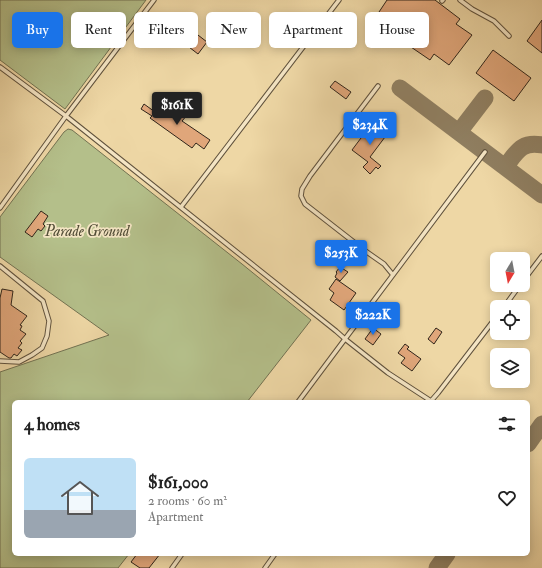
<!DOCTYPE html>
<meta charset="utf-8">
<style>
body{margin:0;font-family:"IM FELL Double Pica",serif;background:#f2f2f2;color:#222;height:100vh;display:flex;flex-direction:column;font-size:15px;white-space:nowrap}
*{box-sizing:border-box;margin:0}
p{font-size:13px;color:#767676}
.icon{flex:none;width:22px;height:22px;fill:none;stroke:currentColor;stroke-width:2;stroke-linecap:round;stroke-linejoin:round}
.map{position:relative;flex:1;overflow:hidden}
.side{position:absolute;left:12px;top:400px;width:518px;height:156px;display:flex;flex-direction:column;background:#fff;border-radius:6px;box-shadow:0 2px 10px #0003}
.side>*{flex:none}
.hud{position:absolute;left:12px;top:12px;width:518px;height:36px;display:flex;gap:8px}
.needle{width:26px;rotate:190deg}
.fabs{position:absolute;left:490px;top:252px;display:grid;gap:8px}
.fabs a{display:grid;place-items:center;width:40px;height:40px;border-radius:6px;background:#fff;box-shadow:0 2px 10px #0003;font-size:20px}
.price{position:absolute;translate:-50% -34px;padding:0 9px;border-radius:4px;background:#1a73e8;color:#fff;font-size:13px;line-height:26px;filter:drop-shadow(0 1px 2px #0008)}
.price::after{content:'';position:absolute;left:50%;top:24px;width:12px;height:9px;margin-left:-6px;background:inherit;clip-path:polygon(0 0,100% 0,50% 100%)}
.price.selected{background:#222;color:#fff}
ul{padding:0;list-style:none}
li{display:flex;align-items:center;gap:12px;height:100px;padding:0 12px}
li+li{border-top:1px solid #e0e0e0}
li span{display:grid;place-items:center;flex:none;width:112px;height:80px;border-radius:6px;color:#555}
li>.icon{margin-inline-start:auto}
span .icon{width:48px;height:48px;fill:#fffc;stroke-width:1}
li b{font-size:17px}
h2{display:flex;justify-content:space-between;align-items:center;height:48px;padding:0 12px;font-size:17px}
.tag{padding:0 14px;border-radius:6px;background:#fff;box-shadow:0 2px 10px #0003;font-size:14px;line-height:36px}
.tag.selected{background:#1a73e8;color:#fff}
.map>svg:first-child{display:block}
.green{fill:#b4bf8a;stroke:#727252}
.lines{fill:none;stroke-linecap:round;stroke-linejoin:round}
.taxiway{stroke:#8f7e60;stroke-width:17}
.building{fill:#e0a67a;stroke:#30251a}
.service-casing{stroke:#60523d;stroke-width:5.5}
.service{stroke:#f4e5c4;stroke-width:3.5}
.labels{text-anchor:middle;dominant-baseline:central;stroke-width:3.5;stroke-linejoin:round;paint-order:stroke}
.park-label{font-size:15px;font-style:italic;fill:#514c36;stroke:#f4e5c4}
</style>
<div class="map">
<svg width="542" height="568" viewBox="0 0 542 568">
<rect width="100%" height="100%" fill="#eed7a5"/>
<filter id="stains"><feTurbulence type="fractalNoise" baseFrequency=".005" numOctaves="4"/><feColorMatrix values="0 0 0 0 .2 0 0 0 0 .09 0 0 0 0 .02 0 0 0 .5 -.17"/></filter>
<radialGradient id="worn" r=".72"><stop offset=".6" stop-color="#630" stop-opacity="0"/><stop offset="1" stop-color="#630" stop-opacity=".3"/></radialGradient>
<!-- green -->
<path class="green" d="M 0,0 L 146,0 L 65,109 L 0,60 Z
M 68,129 L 72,130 L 242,264 L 311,320 L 247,402 L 14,402 L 14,554 L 129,554 L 118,568 L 0,568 L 0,372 L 109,335 L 0,257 L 0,217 L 64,132 Z"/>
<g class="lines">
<!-- taxiway -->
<path class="taxiway" d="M 400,88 L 542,195
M 459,132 L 485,98
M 505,167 C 517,152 521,141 542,145
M 528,444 L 542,424
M 437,568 L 447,554"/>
</g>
<!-- building -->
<path class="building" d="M 387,0 L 435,0 L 460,19 L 456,24 L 472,35 L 449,65 L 434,54 L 430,60 L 389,32 L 395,24 L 379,12 Z
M 542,20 L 542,53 L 527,41 Z
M 185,25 L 207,42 L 198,54 L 176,37 Z
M 493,50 L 531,78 L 514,101 L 476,73 Z
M 335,81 L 351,92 L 346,99 L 330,87 Z
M 144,104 L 155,112 L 160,105 L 171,113 L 177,106 L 188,114 L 182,121 L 210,140 L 204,149 L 196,143 L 192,148 L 150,118 L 152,116 L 141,109 Z
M 373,122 L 388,133 L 370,157 L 381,166 L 378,169 L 376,167 L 370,174 L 363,167 L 368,162 L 352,150 Z
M 41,211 L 48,216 L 43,224 L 45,226 L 41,231 L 38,229 L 32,237 L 25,232 Z
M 340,267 L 348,272 L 340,281 L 335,277 L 337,273 L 336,272 Z
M 336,279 L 356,293 L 344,310 L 330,300 L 334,293 L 329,289 Z
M 2,289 L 13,291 L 11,305 L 27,316 L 20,325 L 22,326 L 20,330 L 26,334 L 20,341 L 22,343 L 18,348 L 22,350 L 17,356 L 14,354 L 11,358 L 9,358 L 0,352 L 0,298 Z
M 373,328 L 381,334 L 373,345 L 365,339 Z
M 436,328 L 442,332 L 434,344 L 428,339 Z
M 405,344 L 409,347 L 407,349 L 421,359 L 412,371 L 401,363 L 405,358 L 398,353 Z
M 137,554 L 160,554 L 149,568 L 140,568 L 131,562 Z"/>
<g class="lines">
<defs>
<path id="service" d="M 460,0 L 472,9 L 494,21 L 509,36
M 442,1 L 443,0
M 0,67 L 66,116 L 336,331 L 345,339 L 485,152
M 378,86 L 310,176 L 302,189 L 301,196 L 305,204 L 364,250 L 384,264 L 393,275
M 181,207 L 339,0
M 0,208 L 66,116 L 154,0
M 0,266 L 43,301 L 49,321 L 47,336 L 42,348 L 32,355 L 19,362 L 0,361
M 523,281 L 542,256
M 504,307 L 520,285
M 298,402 L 345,339 L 388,373 L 431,401 L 438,393 L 497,316
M 172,568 L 182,554
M 265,568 L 275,554"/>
</defs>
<!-- service casing -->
<use href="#service" class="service-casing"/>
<!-- service -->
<use href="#service" class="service"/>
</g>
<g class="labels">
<!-- park labels -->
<g class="park-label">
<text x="87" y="231">Parade Ground</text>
</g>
</g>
<rect width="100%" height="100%" filter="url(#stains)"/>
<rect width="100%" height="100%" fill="url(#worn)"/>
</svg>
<div class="fabs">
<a><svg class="needle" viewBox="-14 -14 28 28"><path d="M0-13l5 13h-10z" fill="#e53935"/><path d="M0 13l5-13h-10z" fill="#767676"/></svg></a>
<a><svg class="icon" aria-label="locate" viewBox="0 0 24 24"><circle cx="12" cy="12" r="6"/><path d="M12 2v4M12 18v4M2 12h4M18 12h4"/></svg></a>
<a><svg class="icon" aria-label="layers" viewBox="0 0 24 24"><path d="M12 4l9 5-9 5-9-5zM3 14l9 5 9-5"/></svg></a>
</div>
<b class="price selected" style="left:177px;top:126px">$161K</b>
<b class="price" style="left:370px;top:146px">$234K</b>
<b class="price" style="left:341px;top:274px">$253K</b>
<b class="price" style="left:373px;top:336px">$222K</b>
<div class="hud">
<a class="tag selected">Buy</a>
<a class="tag">Rent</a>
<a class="tag">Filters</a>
<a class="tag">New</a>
<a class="tag">Apartment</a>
<a class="tag">House</a>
</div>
<section class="side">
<h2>4 homes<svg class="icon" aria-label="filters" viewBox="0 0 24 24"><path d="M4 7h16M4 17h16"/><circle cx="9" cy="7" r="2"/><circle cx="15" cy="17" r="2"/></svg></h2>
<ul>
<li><span style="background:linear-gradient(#bfe0f5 65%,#9aa5b1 0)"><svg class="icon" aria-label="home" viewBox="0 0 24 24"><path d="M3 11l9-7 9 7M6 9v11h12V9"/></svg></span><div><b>$161,000</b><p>2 rooms · 60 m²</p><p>Apartment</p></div><svg class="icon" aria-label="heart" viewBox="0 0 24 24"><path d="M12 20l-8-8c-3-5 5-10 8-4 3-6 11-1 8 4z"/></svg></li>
</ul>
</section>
</div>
